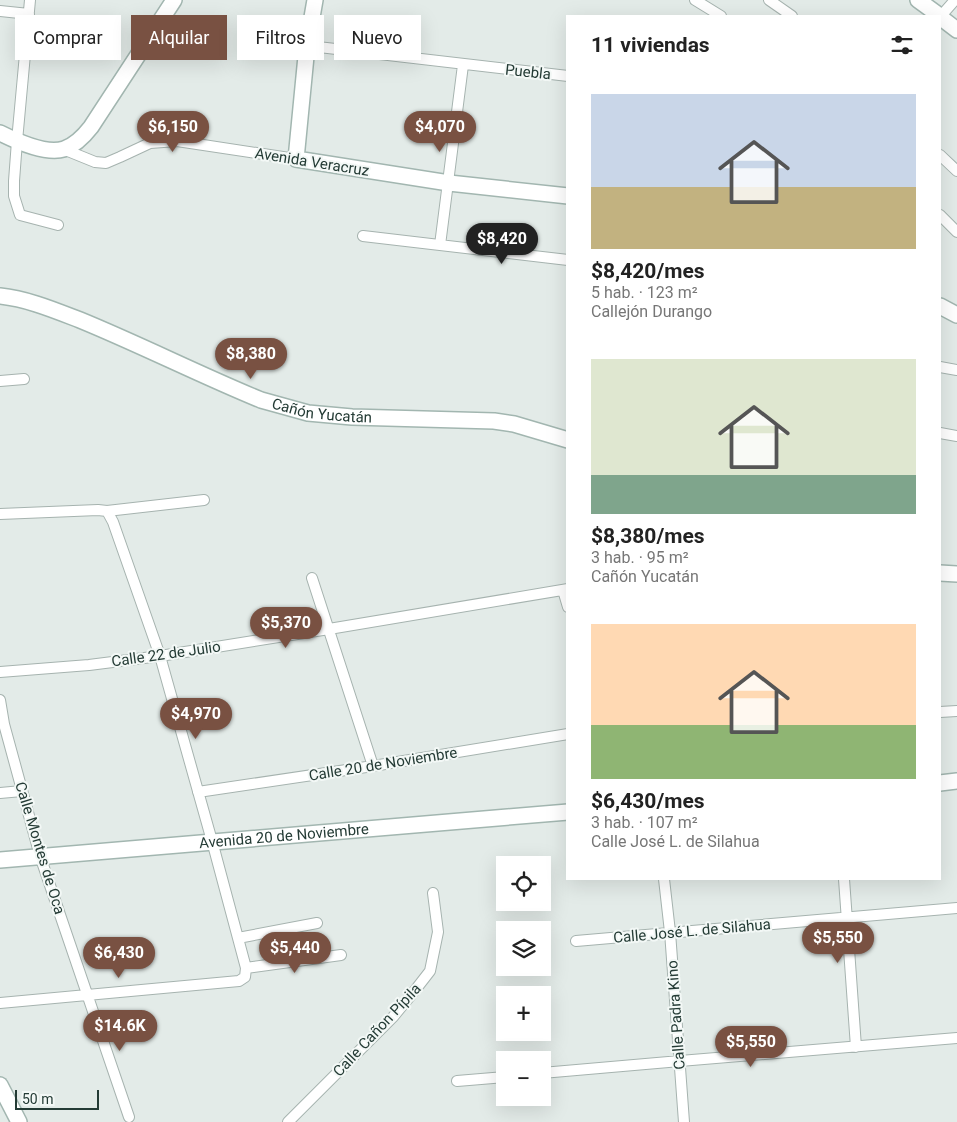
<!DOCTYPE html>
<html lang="es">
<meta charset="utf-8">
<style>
body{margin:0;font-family:Roboto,sans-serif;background:#f6f6f6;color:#222;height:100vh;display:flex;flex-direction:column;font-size:19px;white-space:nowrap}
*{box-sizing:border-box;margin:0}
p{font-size:16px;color:#767676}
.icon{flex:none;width:28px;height:28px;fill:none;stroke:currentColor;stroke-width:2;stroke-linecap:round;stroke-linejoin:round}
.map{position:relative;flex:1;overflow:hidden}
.details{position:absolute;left:566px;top:15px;width:375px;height:865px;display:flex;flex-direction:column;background:#fff;border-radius:0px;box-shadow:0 5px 20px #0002}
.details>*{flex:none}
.banner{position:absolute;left:15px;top:15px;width:475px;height:45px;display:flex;gap:10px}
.controls{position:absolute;left:496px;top:856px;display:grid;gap:10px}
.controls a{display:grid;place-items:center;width:55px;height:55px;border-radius:0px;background:#fff;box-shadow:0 5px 20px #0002;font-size:25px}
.scale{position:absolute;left:15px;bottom:12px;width:84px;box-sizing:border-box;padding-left:5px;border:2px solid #243b35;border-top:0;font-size:14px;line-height:18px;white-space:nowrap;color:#243b35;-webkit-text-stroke:4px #f3f8f6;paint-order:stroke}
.price{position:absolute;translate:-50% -42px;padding:0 11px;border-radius:18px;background:#795142;color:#fff;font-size:16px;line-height:32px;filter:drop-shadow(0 1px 2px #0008)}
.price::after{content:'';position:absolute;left:50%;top:30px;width:15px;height:11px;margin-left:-8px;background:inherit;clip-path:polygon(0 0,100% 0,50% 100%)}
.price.active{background:#222;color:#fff}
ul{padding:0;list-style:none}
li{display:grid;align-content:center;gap:10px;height:265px;padding:0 25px}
li span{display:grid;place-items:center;height:155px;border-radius:0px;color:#555}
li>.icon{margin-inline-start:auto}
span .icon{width:90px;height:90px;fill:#fffc;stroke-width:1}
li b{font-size:21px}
h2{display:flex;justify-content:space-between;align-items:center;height:60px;padding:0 25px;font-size:21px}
.chip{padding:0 18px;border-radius:0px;background:#fff;box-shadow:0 5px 20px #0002;font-size:18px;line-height:45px}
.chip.active{background:#795142;color:#fff}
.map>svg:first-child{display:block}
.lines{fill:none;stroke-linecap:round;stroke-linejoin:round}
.street-casing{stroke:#a6b3af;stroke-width:12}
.secondary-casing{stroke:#a2b6b0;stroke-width:18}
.street{stroke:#fff;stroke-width:10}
.secondary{stroke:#fff;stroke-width:15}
.labels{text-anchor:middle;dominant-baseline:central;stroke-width:4;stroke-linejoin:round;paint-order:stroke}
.street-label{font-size:15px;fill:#243b35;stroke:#f3f8f6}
</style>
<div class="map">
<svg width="957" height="1122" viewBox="0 0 957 1122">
<rect width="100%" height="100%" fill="#e3ebe8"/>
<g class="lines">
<defs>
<path id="street" d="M 30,0 L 17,141 L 14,181 L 14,196 L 20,215 L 58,225
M 695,0 L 721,16
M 769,0 L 792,16
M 0,11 L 29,14
M 940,17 L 955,0
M 249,39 L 568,76
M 63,149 L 95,162 L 106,163 L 120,157 L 150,143 L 177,141 L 296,159
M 940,155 L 957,171
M 940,215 L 957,232
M 363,236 L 568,260
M 440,245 L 463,65
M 940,367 L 957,370
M 0,381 L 24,379
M 940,433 L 957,436
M 0,514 L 98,510 L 107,511 L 204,500
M 312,578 L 373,766
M 563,590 L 568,607
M 0,672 L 89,665 L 160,656 L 329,629 L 568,589
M 0,700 L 4,724 L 40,856 L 129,1117
M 940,712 L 957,711
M 198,792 L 373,766 L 568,734
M 0,793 L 22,791
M 664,879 L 670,932 L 684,1122
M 844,879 L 856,1047
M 238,938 L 317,923
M 576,941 L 957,908
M 246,968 L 341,955
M 0,1003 L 239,981 L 245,977 L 246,968 L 212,841 L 160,656 L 113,522 L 107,511
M 542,1073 L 680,1061 L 957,1038
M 457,1081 L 505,1077
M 288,1122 L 393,1017 L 416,989 L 430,971 L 438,932 L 433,893"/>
<g id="secondary">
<path d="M 315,0 L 307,46 L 296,159 L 449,183 L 568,196"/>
<path d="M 918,0 L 940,16"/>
<path d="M 940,17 L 957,30"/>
<path d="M 0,133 C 16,141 46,155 64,149 C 76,145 84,136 91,127 L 174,0"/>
<path id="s1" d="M 0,296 C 28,299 54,310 80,320 C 141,345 200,375 261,400 L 308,413 L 352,417 L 494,421 L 514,424 L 568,440"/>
<path d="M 940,306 L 957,315"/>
<path d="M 940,573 L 957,574"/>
<path d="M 940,783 L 957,781"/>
<path id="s2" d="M 0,860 L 568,812"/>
<path d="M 0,1085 L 19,1122"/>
</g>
</defs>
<!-- street casing -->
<use href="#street" class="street-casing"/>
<!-- secondary casing -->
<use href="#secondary" class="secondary-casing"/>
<!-- street -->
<use href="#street" class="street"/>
<!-- secondary -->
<use href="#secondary" class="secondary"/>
</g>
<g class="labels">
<!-- street labels -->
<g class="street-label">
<text transform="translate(528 72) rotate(6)">Puebla</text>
<text transform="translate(312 162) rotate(9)">Avenida Veracruz</text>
<text stroke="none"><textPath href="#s1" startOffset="344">Cañón Yucatán</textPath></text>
<text transform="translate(166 654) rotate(-8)">Calle 22 de Julio</text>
<text transform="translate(383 764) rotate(-9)">Calle 20 de Noviembre</text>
<text stroke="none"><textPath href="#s2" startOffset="285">Avenida 20 de Noviembre</textPath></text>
<text transform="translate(40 848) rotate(73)">Calle Montes de Oca</text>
<text transform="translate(692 931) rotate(-5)">Calle José L. de Silahua</text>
<text transform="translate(676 1015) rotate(-94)">Calle Padra Kino</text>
<text transform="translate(377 1030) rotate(-47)">Calle Cañon Pípila</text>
</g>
</g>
</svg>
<div class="controls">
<a><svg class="icon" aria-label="locate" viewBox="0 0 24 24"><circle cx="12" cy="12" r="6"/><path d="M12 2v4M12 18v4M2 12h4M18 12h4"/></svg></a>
<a><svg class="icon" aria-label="layers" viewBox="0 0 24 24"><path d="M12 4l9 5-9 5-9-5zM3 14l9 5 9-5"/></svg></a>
<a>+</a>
<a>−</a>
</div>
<div class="scale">50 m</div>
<b class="price" style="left:173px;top:153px">$6,150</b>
<b class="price" style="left:440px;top:153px">$4,070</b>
<b class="price active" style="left:502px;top:265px">$8,420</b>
<b class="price" style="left:251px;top:380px">$8,380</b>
<b class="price" style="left:286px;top:649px">$5,370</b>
<b class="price" style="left:196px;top:740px">$4,970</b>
<b class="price" style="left:838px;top:964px">$5,550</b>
<b class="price" style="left:295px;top:974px">$5,440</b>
<b class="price" style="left:119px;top:979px">$6,430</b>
<b class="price" style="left:120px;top:1052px">$14.6K</b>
<b class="price" style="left:751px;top:1068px">$5,550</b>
<div class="banner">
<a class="chip">Comprar</a>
<a class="chip active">Alquilar</a>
<a class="chip">Filtros</a>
<a class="chip">Nuevo</a>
</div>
<section class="details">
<h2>11 viviendas<svg class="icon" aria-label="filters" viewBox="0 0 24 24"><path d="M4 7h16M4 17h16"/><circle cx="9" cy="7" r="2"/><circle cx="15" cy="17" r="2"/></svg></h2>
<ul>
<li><span style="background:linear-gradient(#c9d6e8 60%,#c2b280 0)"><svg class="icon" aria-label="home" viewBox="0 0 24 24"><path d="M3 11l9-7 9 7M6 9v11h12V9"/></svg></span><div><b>$8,420/mes</b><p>5 hab. · 123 m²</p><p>Callejón Durango</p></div></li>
<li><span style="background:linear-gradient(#dfe7d0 75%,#7fa58c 0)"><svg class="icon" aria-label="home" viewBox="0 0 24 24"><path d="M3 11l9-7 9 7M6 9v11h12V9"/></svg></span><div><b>$8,380/mes</b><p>3 hab. · 95 m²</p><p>Cañón Yucatán</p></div></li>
<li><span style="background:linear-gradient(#ffd9b3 65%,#8fb573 0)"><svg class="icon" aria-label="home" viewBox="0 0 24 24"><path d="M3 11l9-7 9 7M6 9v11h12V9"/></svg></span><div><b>$6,430/mes</b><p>3 hab. · 107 m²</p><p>Calle José L. de Silahua</p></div></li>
</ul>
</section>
</div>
